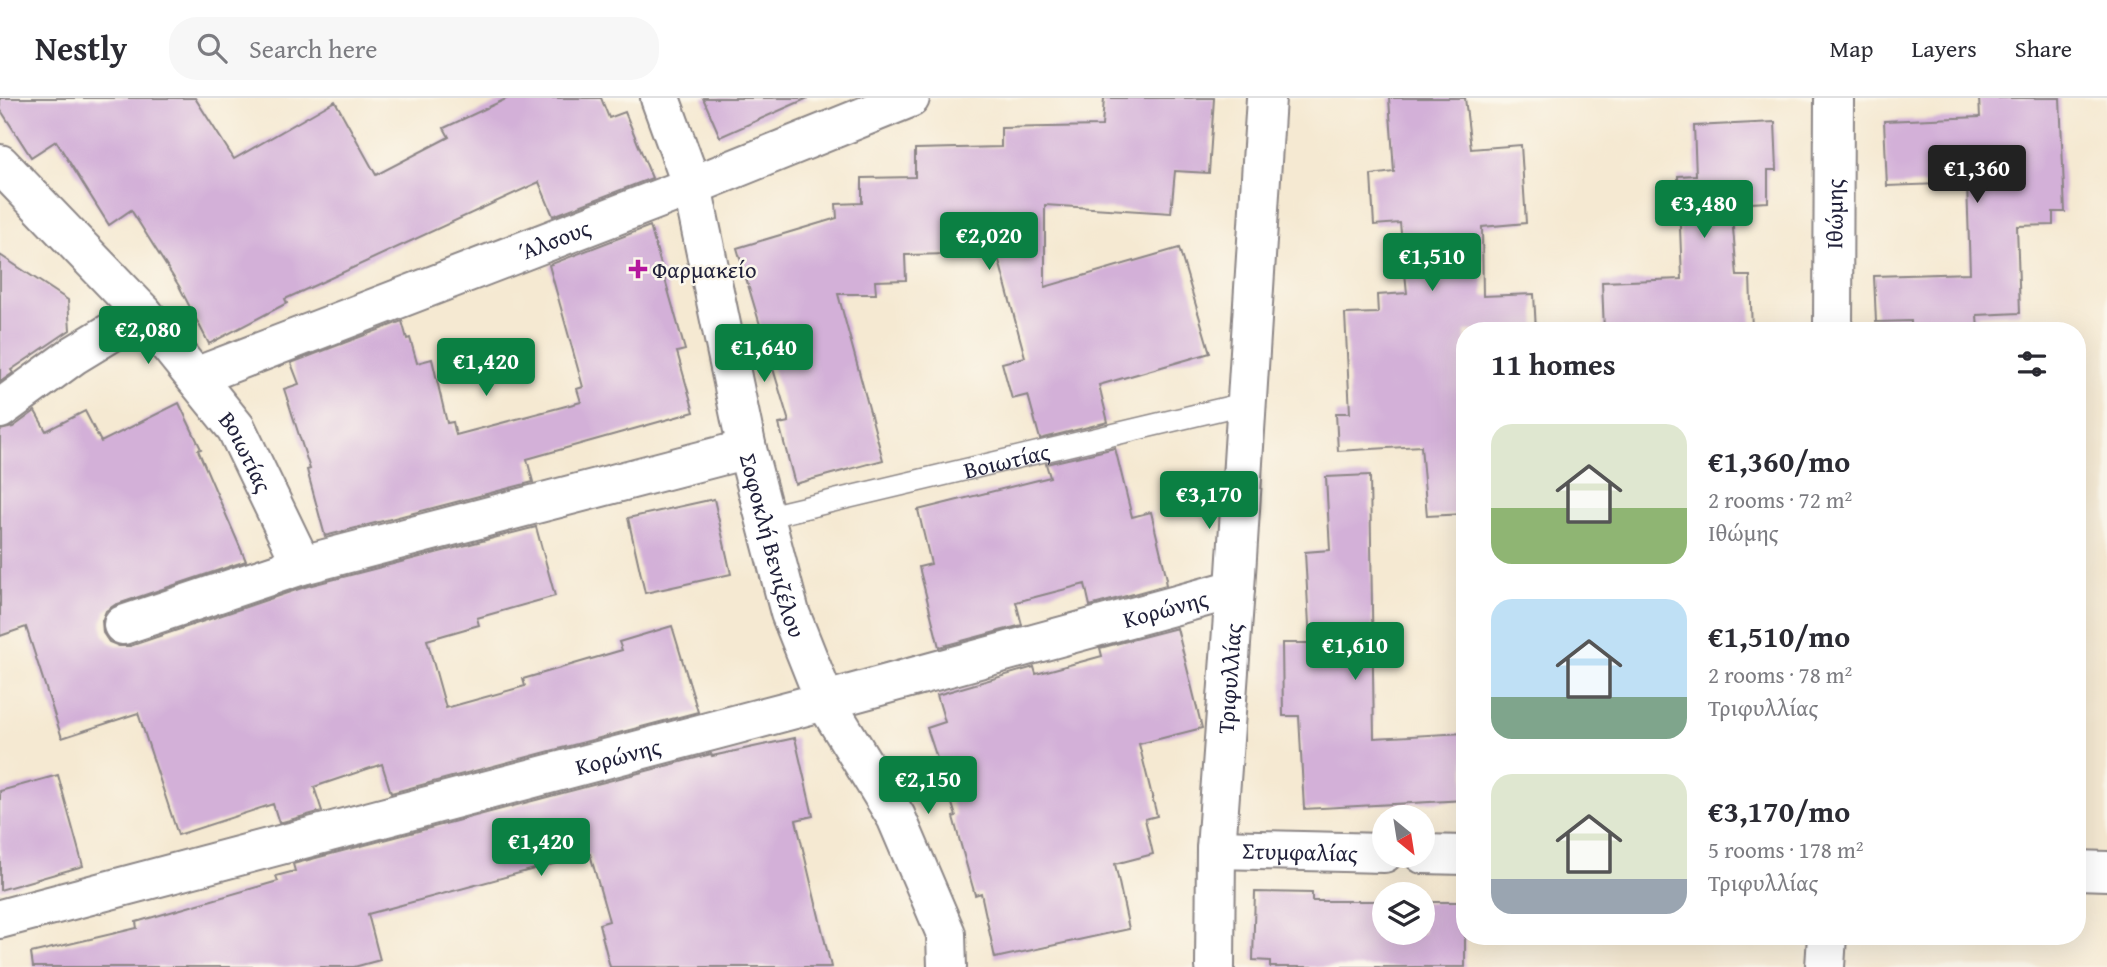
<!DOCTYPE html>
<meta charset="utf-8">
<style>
body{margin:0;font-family:"Gentium Book Plus",serif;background:#f7f7f7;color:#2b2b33;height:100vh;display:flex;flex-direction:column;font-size:26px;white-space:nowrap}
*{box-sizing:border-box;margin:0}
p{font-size:23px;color:#7c7c81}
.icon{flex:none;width:38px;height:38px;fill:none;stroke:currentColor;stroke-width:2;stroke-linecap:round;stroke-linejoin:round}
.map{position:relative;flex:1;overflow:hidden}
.panel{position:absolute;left:1456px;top:224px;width:630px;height:623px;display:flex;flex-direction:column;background:#fff;border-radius:28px;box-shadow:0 7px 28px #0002}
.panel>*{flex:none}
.needle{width:46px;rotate:150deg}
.tools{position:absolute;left:1372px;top:707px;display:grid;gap:14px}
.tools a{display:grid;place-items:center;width:63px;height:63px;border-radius:50%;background:#fff;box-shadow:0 7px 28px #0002;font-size:35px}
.price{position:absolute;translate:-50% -60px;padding:0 16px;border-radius:7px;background:#0b8043;color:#fff;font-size:23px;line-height:46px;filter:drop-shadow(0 2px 4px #0008)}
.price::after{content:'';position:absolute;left:50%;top:42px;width:21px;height:16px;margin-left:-10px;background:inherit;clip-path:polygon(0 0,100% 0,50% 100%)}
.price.on{background:#222;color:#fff}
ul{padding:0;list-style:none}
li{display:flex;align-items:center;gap:21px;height:175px;padding:0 35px}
li span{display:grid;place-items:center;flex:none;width:196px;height:140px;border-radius:21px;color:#555}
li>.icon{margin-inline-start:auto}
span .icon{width:84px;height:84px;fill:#fffc;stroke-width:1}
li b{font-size:30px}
h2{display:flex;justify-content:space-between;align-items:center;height:84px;padding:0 35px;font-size:30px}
header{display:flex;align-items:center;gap:42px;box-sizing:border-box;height:98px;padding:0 35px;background:#fff;border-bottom:2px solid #e1e1e2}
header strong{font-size:33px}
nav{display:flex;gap:38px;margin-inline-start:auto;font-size:24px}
.search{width:490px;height:63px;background:#f7f7f7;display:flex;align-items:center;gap:18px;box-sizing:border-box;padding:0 24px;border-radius:28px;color:#7c7c81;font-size:26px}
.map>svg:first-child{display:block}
.building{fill:#d3b0d8}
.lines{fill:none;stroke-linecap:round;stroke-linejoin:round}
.lane-casing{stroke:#8c8686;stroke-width:24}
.street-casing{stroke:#8c8686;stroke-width:42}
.secondary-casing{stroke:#8c8686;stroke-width:42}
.lane{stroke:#fff;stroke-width:21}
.street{stroke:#fff;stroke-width:38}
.secondary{stroke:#fff;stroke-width:38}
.poi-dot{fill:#b5179e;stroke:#fbf7ec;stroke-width:2.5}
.labels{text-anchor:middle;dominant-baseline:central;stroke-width:5;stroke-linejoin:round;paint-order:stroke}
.street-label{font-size:23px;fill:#22223b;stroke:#fbf7ec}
.poi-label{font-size:23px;fill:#22223b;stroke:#fbf7ec;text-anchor:start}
</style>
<header>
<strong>Nestly</strong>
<div class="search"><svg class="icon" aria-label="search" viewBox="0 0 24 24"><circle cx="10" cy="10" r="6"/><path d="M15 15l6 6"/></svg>Search here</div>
<nav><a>Map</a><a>Layers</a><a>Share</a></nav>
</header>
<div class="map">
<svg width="2107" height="869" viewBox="0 0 2107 869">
<rect width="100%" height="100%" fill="#fbf7ec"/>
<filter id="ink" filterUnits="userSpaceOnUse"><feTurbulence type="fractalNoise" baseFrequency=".0143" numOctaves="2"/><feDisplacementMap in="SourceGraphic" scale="14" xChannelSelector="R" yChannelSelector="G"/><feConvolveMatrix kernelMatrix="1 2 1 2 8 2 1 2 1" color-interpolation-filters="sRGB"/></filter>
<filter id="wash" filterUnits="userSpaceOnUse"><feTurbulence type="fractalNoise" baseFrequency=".00686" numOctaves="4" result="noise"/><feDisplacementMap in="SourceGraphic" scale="28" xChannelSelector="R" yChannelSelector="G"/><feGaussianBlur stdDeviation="1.57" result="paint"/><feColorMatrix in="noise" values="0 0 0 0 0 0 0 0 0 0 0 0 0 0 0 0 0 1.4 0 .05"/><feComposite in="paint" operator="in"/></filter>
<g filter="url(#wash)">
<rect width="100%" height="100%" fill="#f5e9d2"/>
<g id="blocks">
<!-- building -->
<path class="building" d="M 0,0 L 195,0 L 234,61 L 335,3 L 376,77 L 449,39 L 444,30 L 508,0 L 601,0 L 609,20 L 625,14 L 652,80 L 553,118 L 539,84 L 285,201 L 287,205 L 209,246 L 179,188 L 131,112 L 109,127 L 56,43 L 31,59 L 0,11 Z
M 703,0 L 808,0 L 720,39 Z
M 1104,0 L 1214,0 L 1209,75 L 1175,73 L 1171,115 L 1045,107 L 1045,189 L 1179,150 L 1210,255 L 1099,287 L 1108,324 L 1040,341 L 1028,297 L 1012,301 L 1002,265 L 1025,259 L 997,155 L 905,157 L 906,182 L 875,183 L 876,196 L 838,196 L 883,362 L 795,386 L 779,326 L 789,324 L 737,150 L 837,120 L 836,106 L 862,105 L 862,80 L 915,79 L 915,51 L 1001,49 L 1001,30 L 1102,28 Z
M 1389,0 L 1465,0 L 1471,51 L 1521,47 L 1526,125 L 1482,129 L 1483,198 L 1534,196 L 1536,233 L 1465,233 L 1465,416 L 1427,418 L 1421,348 L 1338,353 L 1336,315 L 1350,315 L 1345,216 L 1378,215 L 1377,197 L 1407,195 L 1400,125 L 1374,127 L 1371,77 L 1394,74 Z
M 1979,0 L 2060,0 L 2065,114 L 2053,114 L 2053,127 L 2017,128 L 2020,215 L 1977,217 L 1978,233 L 1911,233 L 1911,223 L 1876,224 L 1874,178 L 1970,175 L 1967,85 L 1887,88 L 1884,23 L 1980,19 Z
M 1775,24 L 1777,72 L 1768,72 L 1768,104 L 1731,106 L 1737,178 L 1750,178 L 1752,233 L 1604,233 L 1602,184 L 1682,181 L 1678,78 L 1696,77 L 1694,28 Z
M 650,128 L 685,252 L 677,254 L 694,314 L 527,361 L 533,384 L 325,438 L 307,372 L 310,371 L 284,291 L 299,286 L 291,265 L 402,223 L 407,241 L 410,240 L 417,265 L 432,261 L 447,325 L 453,324 L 456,337 L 581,304 L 577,291 L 583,289 L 549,167 Z
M 0,157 L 68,202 L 70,232 L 11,272 L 13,275 L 0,284 Z
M 179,305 L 201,351 L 198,352 L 246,463 L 115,507 L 106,513 L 102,523 L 103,535 L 109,544 L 119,548 L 130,548 L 308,488 L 536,429 L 555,498 L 477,520 L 479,527 L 427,542 L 446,610 L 525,588 L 523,581 L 622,552 L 619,544 L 672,528 L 698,614 L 391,695 L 382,666 L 314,689 L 322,713 L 279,725 L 273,706 L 178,737 L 138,615 L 62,640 L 26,529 L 0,538 L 0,332 L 13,329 L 35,313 L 46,333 L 85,313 L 101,344 Z
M 1115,350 L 1132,419 L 1151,414 L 1167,481 L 1165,482 L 1166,487 L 1090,508 L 1085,486 L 1016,504 L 1022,527 L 939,549 L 919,469 L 931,466 L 918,412 L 1050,379 L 1046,366 Z
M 1370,377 L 1374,640 L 1465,635 L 1465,702 L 1304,711 L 1299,618 L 1283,618 L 1282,545 L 1310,545 L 1305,454 L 1330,452 L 1326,379 Z
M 714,401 L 731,476 L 645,495 L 628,420 Z
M 1177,530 L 1202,630 L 1139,646 L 1157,718 L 1145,721 L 1153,756 L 1115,766 L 1129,831 L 995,860 L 981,795 L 975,797 L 953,719 L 956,718 L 927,630 L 945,624 L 937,597 L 1034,569 L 1036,576 L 1102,558 L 1100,550 Z
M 795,640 L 813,718 L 796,722 L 831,869 L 610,869 L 599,826 L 609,823 L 590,756 L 368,816 L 380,862 L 354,869 L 33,869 L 31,855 L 137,830 L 136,824 L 278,783 L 276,778 L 295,773 L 293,766 L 711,656 L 712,658 Z
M 58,677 L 83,768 L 0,792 L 0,693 Z
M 1255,794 L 1312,795 L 1312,803 L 1384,803 L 1384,835 L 1423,835 L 1423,804 L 1465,804 L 1465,869 L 1270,869 L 1270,863 L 1253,862 Z"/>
</g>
</g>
<g filter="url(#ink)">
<use href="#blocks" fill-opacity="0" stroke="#8c8686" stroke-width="2"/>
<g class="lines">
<defs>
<g id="lane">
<path id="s1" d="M 765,419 L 1247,305"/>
</g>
<g id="street">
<path id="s2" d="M 0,66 L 143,215 L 236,330 L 302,467"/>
<path id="s3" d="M 1833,233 L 1834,0"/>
<path id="s4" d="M 195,279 L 692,88 L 910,0"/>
<path d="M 0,311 L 74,257 L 143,215"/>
<path d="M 123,527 L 302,467 L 747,351"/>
<path id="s5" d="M 1216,751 L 1384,755"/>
<path d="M 1423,756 L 1465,757"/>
<path d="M 2077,772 L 2107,773"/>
<path id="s6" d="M 0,821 L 825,603 L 1235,491"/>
<path id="s7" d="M 1215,869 L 1216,751 L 1235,491 L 1266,0"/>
<path d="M 1825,869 L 1827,838"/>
</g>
<g id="secondary">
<path id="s8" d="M 660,0 L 692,88 L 747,351 L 790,515 L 825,603 L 896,719 L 946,836 L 947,869"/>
</g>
</defs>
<!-- lane casing -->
<use href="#lane" class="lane-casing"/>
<!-- street casing -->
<use href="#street" class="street-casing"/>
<!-- secondary casing -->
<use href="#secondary" class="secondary-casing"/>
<!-- lane -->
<use href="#lane" class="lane"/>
<!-- street -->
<use href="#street" class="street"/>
<!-- secondary -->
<use href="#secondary" class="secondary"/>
</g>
</g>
<!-- markers -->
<path class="poi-dot" d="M634.5 160.5h7v7h7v7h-7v7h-7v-7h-7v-7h7z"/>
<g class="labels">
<!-- street labels -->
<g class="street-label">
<text stroke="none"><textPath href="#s3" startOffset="117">Ιθώμης</textPath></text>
<text stroke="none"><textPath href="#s4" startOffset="385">Άλσους</textPath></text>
<text stroke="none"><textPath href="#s2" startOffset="380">Βοιωτίας</textPath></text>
<text stroke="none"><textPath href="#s1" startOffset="248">Βοιωτίας</textPath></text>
<text stroke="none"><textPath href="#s8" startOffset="462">Σοφοκλή Βενιζέλου</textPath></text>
<text stroke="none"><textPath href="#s6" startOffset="1206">Κορώνης</textPath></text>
<text stroke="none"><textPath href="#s7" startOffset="289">Τριφυλλίας</textPath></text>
<text stroke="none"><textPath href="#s6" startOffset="639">Κορώνης</textPath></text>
<text stroke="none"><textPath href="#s5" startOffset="84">Στυμφαλίας</textPath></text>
</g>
<!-- poi labels -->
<g class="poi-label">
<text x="652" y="171">Φαρμακείο</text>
</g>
</g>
</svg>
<div class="tools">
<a><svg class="needle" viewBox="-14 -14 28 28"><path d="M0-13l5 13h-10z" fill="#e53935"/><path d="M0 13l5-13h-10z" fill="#7c7c81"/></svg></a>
<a><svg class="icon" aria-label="layers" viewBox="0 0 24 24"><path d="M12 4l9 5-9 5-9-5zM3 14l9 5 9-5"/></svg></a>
</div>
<b class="price on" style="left:1977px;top:107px">€1,360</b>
<b class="price" style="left:1704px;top:142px">€3,480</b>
<b class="price" style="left:989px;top:174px">€2,020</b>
<b class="price" style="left:1432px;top:195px">€1,510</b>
<b class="price" style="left:148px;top:268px">€2,080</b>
<b class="price" style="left:764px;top:286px">€1,640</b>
<b class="price" style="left:486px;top:300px">€1,420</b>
<b class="price" style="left:1209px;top:433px">€3,170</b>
<b class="price" style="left:1355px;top:584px">€1,610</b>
<b class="price" style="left:928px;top:718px">€2,150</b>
<b class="price" style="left:541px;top:780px">€1,420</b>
<section class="panel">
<h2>11 homes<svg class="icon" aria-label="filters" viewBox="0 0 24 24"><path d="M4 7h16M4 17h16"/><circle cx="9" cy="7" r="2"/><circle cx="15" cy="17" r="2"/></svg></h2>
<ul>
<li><span style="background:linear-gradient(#dfe7d0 60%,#8fb573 0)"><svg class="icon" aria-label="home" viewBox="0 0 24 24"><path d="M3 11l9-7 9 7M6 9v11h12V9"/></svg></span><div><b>€1,360/mo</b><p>2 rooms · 72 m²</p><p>Ιθώμης</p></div></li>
<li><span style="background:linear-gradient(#bfe0f5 70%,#7fa58c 0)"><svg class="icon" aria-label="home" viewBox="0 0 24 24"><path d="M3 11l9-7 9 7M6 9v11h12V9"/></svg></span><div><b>€1,510/mo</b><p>2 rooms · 78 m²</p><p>Τριφυλλίας</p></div></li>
<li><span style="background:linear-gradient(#dfe7d0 75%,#9aa5b1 0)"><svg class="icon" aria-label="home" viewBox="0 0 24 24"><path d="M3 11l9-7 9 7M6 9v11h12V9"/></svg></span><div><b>€3,170/mo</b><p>5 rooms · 178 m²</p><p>Τριφυλλίας</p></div></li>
</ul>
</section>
</div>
